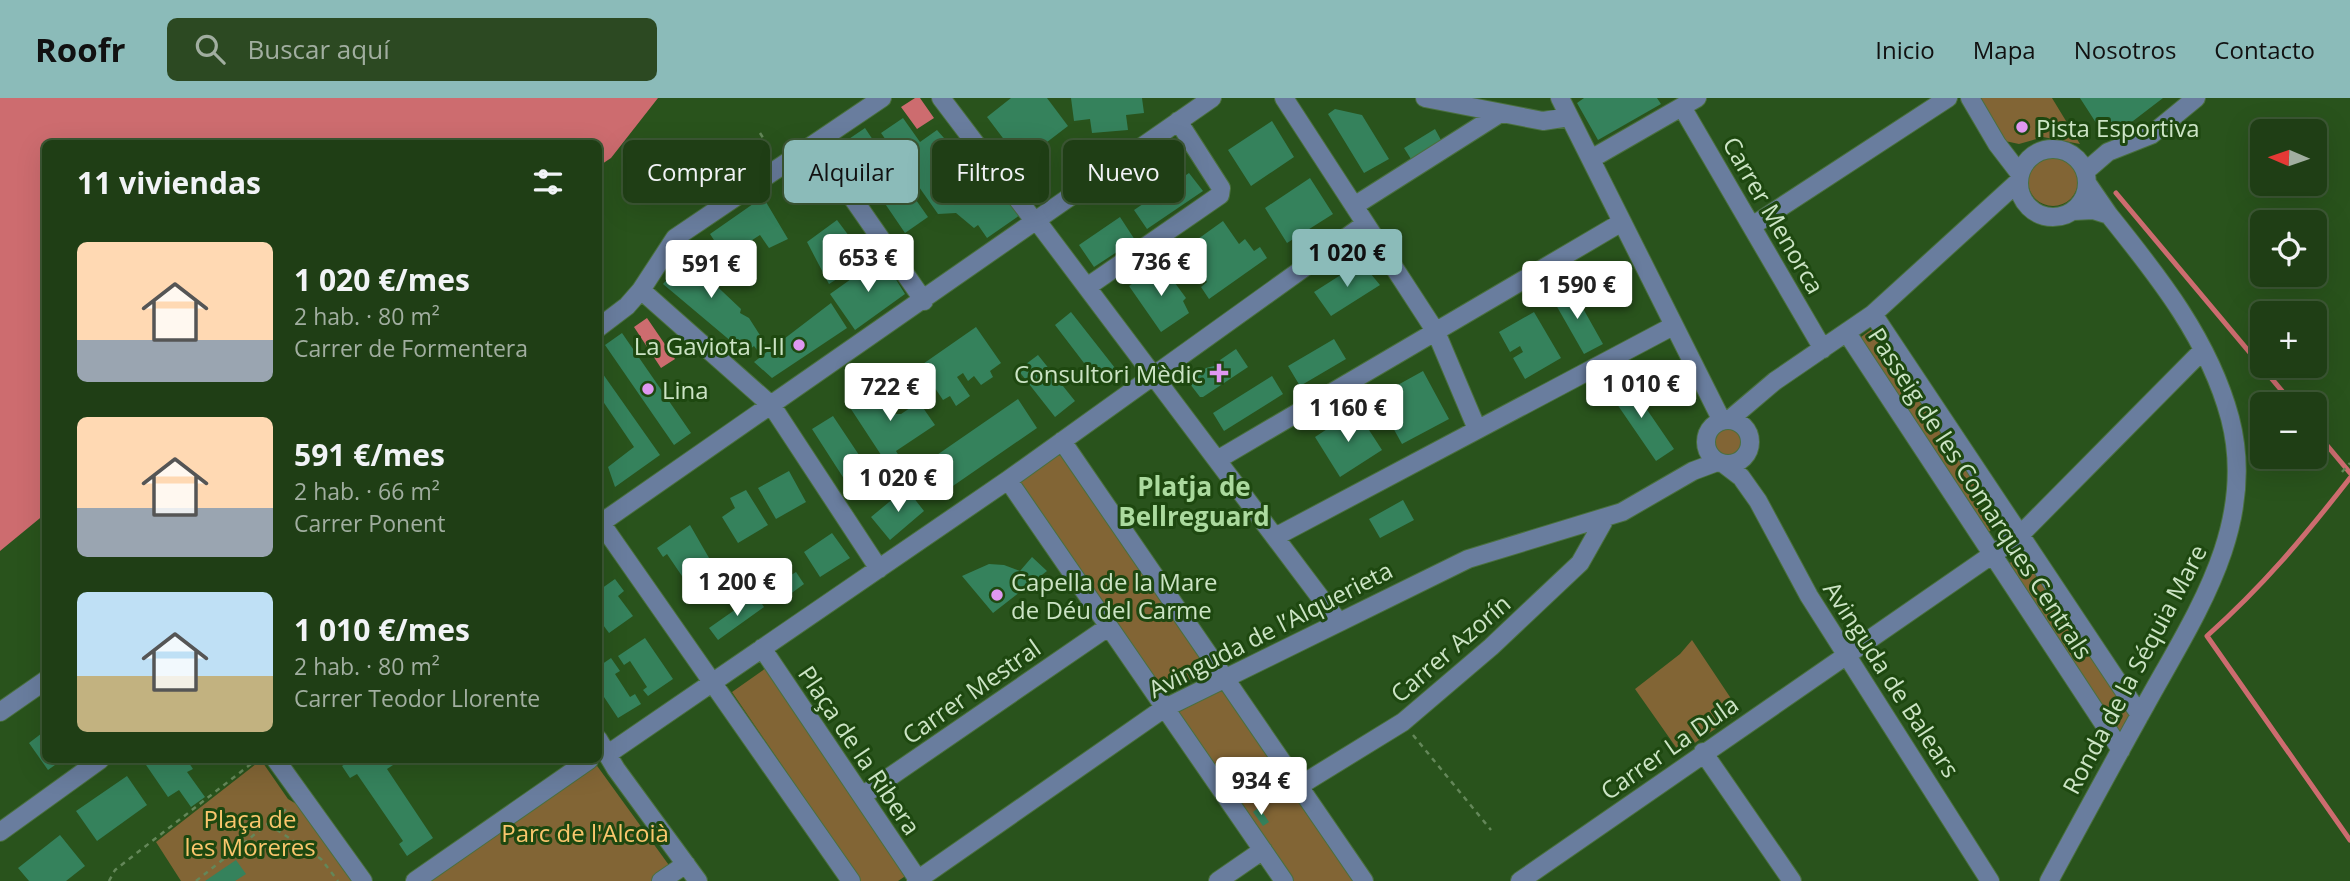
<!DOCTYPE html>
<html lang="es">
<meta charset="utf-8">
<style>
body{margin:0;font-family:"Open Sans",sans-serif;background:#2c4922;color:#f1f3f6;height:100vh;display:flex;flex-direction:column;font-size:26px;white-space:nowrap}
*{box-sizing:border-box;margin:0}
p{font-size:23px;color:#a1aea0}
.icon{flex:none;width:38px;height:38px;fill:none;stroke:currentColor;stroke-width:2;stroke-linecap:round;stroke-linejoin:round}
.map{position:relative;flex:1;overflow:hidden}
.details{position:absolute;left:42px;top:42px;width:560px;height:623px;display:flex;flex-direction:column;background:#1f3e15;border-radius:10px;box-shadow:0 7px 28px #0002,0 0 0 2px #3c5734}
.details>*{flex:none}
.hud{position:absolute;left:623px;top:42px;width:665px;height:63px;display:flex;gap:14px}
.needle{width:46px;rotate:272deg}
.fabs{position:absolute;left:2250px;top:21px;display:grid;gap:14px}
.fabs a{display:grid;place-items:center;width:77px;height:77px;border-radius:10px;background:#1f3e15;box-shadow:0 7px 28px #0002,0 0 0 2px #3c5734;font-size:35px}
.price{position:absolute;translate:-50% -60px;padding:0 16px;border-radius:7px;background:#fff;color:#222;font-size:23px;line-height:46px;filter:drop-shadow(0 2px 4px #0008)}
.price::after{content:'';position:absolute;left:50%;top:42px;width:21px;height:16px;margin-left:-10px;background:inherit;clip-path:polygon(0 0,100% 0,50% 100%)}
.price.active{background:#8bbbb9;color:#111}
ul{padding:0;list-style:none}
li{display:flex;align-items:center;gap:21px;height:175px;padding:0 35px}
li span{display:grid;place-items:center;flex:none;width:196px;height:140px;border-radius:10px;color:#555}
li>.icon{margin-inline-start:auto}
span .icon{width:84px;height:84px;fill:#fffc;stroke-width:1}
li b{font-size:30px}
h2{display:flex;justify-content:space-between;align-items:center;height:84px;padding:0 35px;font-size:30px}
.tag{padding:0 24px;border-radius:10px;background:#1f3e15;box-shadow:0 7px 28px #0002,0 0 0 2px #3c5734;font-size:24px;line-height:63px}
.tag.active{background:#8bbbb9;color:#111}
header{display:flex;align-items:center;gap:42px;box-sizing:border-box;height:98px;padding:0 35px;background:#8bbbb9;color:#111}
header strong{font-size:33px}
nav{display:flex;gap:38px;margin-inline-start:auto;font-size:24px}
.search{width:490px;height:63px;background:#2c4922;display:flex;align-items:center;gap:18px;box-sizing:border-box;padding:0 24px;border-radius:10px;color:#a1aea0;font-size:26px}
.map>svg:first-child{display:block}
.green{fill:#826535}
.water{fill:#cd6c6f}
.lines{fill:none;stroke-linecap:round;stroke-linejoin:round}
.stream{stroke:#cd6c6f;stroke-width:5}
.building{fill:#35825c}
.minor-casing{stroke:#4a703e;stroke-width:20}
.path{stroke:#648759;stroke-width:2.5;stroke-dasharray:5 5;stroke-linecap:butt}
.minor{stroke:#697d9e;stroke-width:18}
.poi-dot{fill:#df98f1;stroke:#1e4810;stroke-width:2.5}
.labels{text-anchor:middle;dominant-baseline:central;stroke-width:6;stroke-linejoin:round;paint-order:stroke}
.poi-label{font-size:24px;fill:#cce4c5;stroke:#1e4810;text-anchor:start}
.street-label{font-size:24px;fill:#cce4c5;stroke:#1e4810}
.park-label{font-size:24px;fill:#fac66d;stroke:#1e4810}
.neighbourhood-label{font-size:26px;font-weight:bold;fill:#abda9e;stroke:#1e4810}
</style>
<header>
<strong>Roofr</strong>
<div class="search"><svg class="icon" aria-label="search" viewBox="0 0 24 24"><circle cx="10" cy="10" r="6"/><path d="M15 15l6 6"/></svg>Buscar aquí</div>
<nav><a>Inicio</a><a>Mapa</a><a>Nosotros</a><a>Contacto</a></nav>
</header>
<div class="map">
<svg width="2350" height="783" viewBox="0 0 2350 783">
<rect width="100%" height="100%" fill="#29531c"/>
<!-- green -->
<path class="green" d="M 1980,0 L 2052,0 L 2080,46 L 2043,39 L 2019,46 L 2005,43 Z
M2028 83a25 25 0 1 1 50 0a25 25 0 1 1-50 0Z
M 1876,228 L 2004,423 L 1987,435 L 1857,242 Z
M1713 343a15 15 0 1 1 30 0a15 15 0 1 1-30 0Z
M 1061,355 L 1208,572 L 1165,596 L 1020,384 Z
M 2025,454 L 2132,615 L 2120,636 L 2007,467 Z
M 1692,542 L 1740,614 L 1680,655 L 1635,591 L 1680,556 Z
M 766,570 L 907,777 L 898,783 L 861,783 L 732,594 Z
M 1222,590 L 1355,783 L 1293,783 L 1177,615 Z
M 261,662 L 288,701 L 298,707 L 353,783 L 181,783 L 156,744 Z
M 595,665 L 671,770 L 652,783 L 429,783 Z"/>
<!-- water -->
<path class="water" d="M 0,0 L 658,0 L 611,60 L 599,68 L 598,46 L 46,46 L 45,416 L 0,453 Z
M 915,0 L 920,0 L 934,20 L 917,31 L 901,9 Z
M 647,220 L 675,261 L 661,270 L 634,229 Z"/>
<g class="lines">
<!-- stream -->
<path class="stream" d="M 2116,95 L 2293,306
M 2315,333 L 2350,375
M 2350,380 C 2304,439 2263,488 2207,538 L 2350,742"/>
</g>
<!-- building -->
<path class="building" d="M 1011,0 L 1047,0 L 1068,28 L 1021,64 L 987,19 Z
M 1071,0 L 1142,0 L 1144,15 L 1126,17 L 1128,32 L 1092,35 L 1090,21 L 1074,23 Z
M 1584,0 L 1657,0 L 1661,6 L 1598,42 L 1577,5 Z
M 2080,0 L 2163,0 L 2133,23 L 2117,30 L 2100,31 Z
M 1335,11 L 1362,17 L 1389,61 L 1364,75 L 1328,16 Z
M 903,20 L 920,44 L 937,32 L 971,71 L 975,69 L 995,93 L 998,91 L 1008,105 L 1011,103 L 1020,117 L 987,140 L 978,127 L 974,130 L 956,115 L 938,116 L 881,35 Z
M 1272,23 L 1294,59 L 1251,88 L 1228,52 Z
M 865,30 L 891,69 L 869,84 L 843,45 Z
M 1435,31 L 1441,42 L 1411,61 L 1404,50 Z
M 895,72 L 928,119 L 905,135 L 873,88 Z
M 1189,75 L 1203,93 L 1147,131 L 1134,112 Z
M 1310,80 L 1333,116 L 1287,145 L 1265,110 Z
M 763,99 L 788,141 L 769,150 L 760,137 L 746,146 L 756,161 L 735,174 L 710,136 Z
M 1120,119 L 1135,142 L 1094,169 L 1079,147 Z
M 837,122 L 867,162 L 829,186 L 807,144 Z
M 1223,123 L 1239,146 L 1245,141 L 1254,153 L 1260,149 L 1267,160 L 1209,201 L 1201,189 L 1207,184 L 1199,172 L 1205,168 L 1191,146 Z
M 695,145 L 713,172 L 705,177 L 741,211 L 740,215 L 749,220 L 765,245 L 757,252 L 754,248 L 745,255 L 663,186 L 676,171 L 684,152 Z
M 882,159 L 905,196 L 855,232 L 830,196 Z
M 1361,164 L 1380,187 L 1331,218 L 1314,194 Z
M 1161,166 L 1186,200 L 1183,203 L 1189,215 L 1161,234 L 1129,188 Z
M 1571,189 L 1603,246 L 1584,256 L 1552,200 Z
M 831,205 L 847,230 L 772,280 L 754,264 Z
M 1071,214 L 1115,270 L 1097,282 L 1055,227 Z
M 1534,214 L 1561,260 L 1525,281 L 1513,260 L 1523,254 L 1520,248 L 1510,254 L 1499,234 Z
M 976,229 L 1001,265 L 990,273 L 993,279 L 981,287 L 974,278 L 968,283 L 963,275 L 957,279 L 970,298 L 956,308 L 950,298 L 943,302 L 920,268 Z
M 622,235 L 691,335 L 674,347 L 605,247 Z
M 1334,241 L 1346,261 L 1300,288 L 1288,268 Z
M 1236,251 L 1248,269 L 1203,299 L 1200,299 L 1190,286 L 1206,270 L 1222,266 L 1220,262 Z
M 1038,257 L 1075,303 L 1055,319 L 1018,272 Z
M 598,269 L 660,357 L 615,389 L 608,369 L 634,349 L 598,296 Z
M 1423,273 L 1449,321 L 1402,346 L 1376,299 Z
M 1272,278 L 1283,296 L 1224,333 L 1213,315 Z
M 1626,281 L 1674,351 L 1656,363 L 1608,293 Z
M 878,289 L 896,316 L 901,316 L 919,304 L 935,327 L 896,353 L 899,358 L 887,366 L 849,308 Z
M 1018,301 L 1037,330 L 937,399 L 918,370 Z
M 1356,312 L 1382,352 L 1340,379 L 1315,339 Z
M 833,318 L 879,387 L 857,401 L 812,331 Z
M 789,373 L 806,404 L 776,421 L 758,390 Z
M 906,390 L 924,413 L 890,442 L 871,419 Z
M 746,392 L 768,427 L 738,445 L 722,419 L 735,410 L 730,400 Z
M 1403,402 L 1414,422 L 1380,440 L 1369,421 Z
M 690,427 L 716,472 L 722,468 L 728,476 L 724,479 L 728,484 L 717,492 L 712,483 L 706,487 L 713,497 L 701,506 L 667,456 L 663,459 L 657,450 Z
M 832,435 L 850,460 L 820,479 L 804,454 Z
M 1032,459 L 1047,473 L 993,515 L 962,478 L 989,466 L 1004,467 L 1020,473 Z
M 796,474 L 804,486 L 782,502 L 775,487 Z
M 615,481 L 624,493 L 618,498 L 633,518 L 609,535 L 598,520 L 598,493 Z
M 756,497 L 764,509 L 718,542 L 709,530 Z
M 645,540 L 673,581 L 648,598 L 643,592 L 647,589 L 630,563 L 624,567 L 618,558 Z
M 611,560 L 620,573 L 615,576 L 630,599 L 635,596 L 641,606 L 618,620 L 598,590 L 598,569 Z
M 46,632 L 46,662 L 62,662 L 48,672 L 29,645 Z
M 147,662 L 193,662 L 189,665 L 193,671 L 187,674 L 205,699 L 191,709 L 179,692 L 168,699 L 144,664 Z
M 351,662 L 409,662 L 401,667 L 399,663 L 387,671 L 433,740 L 407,758 L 399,746 L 403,743 L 357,676 L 350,680 L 342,668 Z
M 127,678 L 147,707 L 97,743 L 76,713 Z
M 1259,709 L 1269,724 L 1263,728 L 1253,714 Z
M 60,737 L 85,768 L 66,783 L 29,783 L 18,770 Z
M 236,762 L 246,776 L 235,783 L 205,783 Z"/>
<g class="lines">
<defs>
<path id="minor" d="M 941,0 L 1035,124
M 1284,0 L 1436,234 L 1477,331
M 1425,0 L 1543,23 L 1569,19
M 1560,0 L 1722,323
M 1970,0 L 1997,46 L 2020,76
M 1682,9 L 1823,251
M 815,46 L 924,203
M2019 85a34 34 0 1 1 68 0a34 34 0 1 1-68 0Z
M 1591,61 L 1697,0
M 2086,73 L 2108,54 L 2151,37 L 2196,0
M 1354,108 L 1499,16
M 2073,113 L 2093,112 L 2109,117 L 2087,85
M 1037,123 L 1338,523
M 1752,128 L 1948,0
M 1087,189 L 1220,97 L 1221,90 L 1178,23
M 641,192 L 772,308 L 879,471
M 1873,216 L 2140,617
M 598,230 L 627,208 L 641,192 L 675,140 L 882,0
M 1847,235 L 2121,652
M 1729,322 L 1775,283 L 1873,216 L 2019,83
M1706 344a22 22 0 1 1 44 0a22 22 0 1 1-44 0Z
M 1062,343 L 1364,783
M 1217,362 L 1622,124
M 1724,366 L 1741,379 L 1758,403 L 1809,498 L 1990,783
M 1008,382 L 1284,783
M 601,425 L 851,783
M 598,427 L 1212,0
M 1275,439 L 1673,228
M 762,550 L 919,783
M 0,614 L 46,582
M 598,641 L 616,671 L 698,783
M 1703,654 L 1792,783
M 608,656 L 1008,382 L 1365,126
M 276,662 L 363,783
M 1299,688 L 1403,624 L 1491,549 L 1580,465 L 1606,419
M 862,698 L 1108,529
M 0,734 L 100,662
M 415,783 L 589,662
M 661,783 L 686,766
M 916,783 L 1163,611 L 1468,461 L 1622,414 L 1693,373 L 1717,364
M 1218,783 L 1263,752
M 1520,783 L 2019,438 L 2203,252
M 2049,783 C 2081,724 2113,665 2146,606 C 2195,517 2258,427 2230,320 C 2209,242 2159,179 2109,117"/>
</defs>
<!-- minor casing -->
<use href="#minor" class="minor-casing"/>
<!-- path -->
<path class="path" d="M 760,35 L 771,52
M 703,60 L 721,87
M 2342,374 L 2350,365
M 43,552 L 46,555
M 1413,637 L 1491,732
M 268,726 L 321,761 L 338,783
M 109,783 L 115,772 L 256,662
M 196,783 L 289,709"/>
<!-- minor -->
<use href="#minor" class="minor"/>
</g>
<!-- markers -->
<g class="poi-dot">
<circle cx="2022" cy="29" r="7"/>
<circle cx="799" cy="247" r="7"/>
<path d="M1215.5 264.5h7v7h7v7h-7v7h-7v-7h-7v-7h7z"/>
<circle cx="648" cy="291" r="7"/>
<circle cx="997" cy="497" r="7"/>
</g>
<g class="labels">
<!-- poi labels -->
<g class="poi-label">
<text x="2036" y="29">Pista Esportiva</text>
<text x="785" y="247" text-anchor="end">La Gaviota I-II</text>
<text x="1203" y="275" text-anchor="end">Consultori Mèdic</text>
<text x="662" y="291">Lina</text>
<text x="1011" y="483">Capella de la Mare<tspan x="1011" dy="28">de Déu del Carme</tspan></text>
</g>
<!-- street labels -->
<g class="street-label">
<text transform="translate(1774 117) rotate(60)">Carrer Menorca</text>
<text transform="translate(1981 395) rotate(57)">Passeig de les Comarques Centrals</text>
<text transform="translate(1270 531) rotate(-27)">Avinguda de l’Alquerieta</text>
<text transform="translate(1450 550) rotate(-41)">Carrer Azorín</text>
<text transform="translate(2134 571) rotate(-62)">Ronda de la Séquia Mare</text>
<text transform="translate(1892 581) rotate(57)">Avinguda de Balears</text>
<text transform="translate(971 593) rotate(-35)">Carrer Mestral</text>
<text transform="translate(1669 649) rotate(-35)">Carrer La Dula</text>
<text transform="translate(860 652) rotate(56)">Plaça de la Ribera</text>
</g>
<!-- park labels -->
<g class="park-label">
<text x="250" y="720">Plaça de<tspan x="250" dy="28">les Moreres</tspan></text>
<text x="585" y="734">Parc de l'Alcoià</text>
</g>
<!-- neighbourhood labels -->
<g class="neighbourhood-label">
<text x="1194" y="388">Platja de<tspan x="1194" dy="30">Bellreguard</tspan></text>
</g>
</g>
</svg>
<div class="fabs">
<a><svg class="needle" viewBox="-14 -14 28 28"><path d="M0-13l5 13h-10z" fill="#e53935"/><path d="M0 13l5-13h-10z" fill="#a1aea0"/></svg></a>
<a><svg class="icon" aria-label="locate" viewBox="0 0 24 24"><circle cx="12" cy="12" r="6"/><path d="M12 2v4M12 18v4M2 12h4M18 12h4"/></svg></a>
<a>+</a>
<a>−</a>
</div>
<b class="price active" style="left:1347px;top:191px">1 020 €</b>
<b class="price" style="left:868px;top:196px">653 €</b>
<b class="price" style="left:1161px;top:200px">736 €</b>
<b class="price" style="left:711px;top:202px">591 €</b>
<b class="price" style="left:1577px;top:223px">1 590 €</b>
<b class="price" style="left:1641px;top:322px">1 010 €</b>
<b class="price" style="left:890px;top:325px">722 €</b>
<b class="price" style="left:1348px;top:346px">1 160 €</b>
<b class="price" style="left:898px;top:416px">1 020 €</b>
<b class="price" style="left:737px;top:520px">1 200 €</b>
<b class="price" style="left:1261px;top:719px">934 €</b>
<div class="hud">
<a class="tag">Comprar</a>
<a class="tag active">Alquilar</a>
<a class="tag">Filtros</a>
<a class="tag">Nuevo</a>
</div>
<section class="details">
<h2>11 viviendas<svg class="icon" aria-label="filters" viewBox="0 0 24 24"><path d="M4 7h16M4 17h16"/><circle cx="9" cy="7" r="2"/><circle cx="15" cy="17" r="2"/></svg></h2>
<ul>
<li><span style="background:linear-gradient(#ffd9b3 70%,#9aa5b1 0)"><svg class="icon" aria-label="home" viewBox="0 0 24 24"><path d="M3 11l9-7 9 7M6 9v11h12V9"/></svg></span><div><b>1 020 €/mes</b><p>2 hab. · 80 m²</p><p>Carrer de Formentera</p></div></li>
<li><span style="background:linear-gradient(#ffd9b3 65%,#9aa5b1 0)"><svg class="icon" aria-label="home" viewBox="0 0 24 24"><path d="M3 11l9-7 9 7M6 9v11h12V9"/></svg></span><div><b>591 €/mes</b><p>2 hab. · 66 m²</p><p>Carrer Ponent</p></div></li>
<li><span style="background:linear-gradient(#bfe0f5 60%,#c2b280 0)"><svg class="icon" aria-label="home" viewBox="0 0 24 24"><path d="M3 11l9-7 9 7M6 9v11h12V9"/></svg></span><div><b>1 010 €/mes</b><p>2 hab. · 80 m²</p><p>Carrer Teodor Llorente</p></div></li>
</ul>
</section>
</div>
